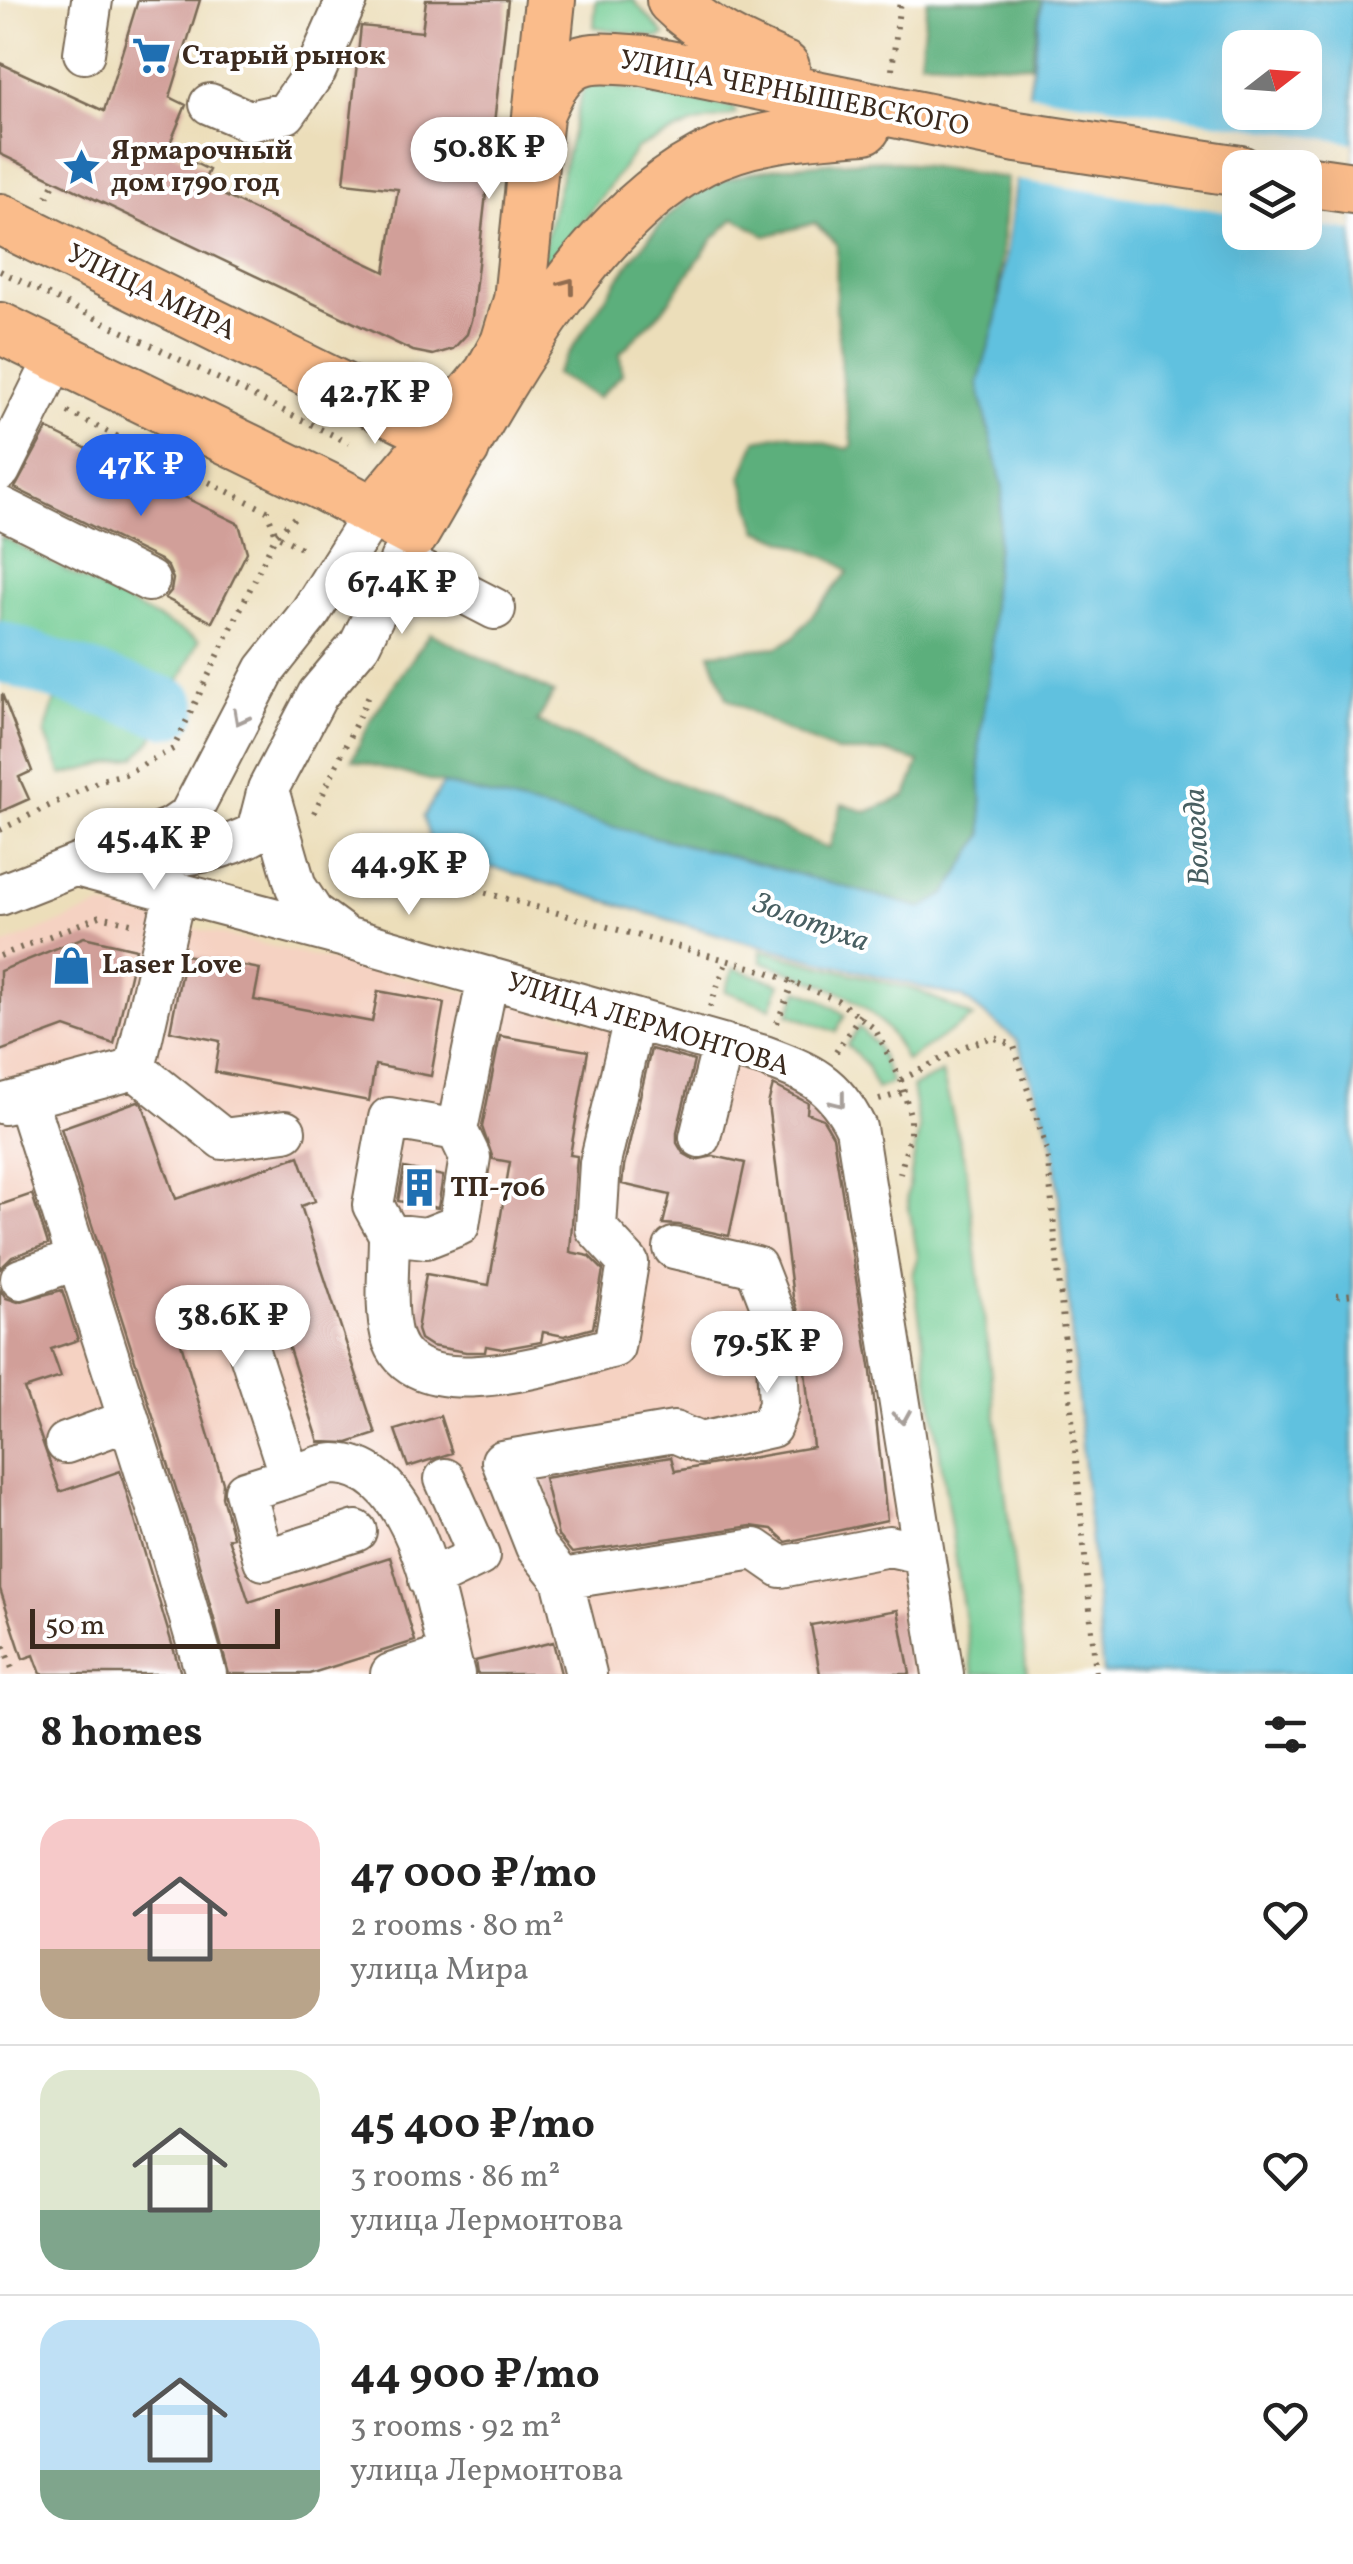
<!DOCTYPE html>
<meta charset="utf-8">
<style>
body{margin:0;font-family:Vollkorn,serif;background:#f2f2f2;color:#222;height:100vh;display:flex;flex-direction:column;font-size:38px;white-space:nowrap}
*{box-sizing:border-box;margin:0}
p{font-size:32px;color:#767676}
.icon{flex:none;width:55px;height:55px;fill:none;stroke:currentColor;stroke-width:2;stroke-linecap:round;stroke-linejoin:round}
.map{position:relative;height:1674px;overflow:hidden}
.side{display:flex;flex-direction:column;background:#fff;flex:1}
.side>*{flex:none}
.needle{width:65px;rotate:73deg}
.tools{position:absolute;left:1222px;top:30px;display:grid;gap:20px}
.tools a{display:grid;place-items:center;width:100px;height:100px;border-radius:20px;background:#fff;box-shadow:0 10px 40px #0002;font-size:50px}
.scale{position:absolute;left:30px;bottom:25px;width:250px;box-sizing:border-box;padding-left:10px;border:5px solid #3b2a1e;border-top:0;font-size:28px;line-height:35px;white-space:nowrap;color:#3b2a1e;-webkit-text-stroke:8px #fff;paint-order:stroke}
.price{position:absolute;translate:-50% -85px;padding:0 22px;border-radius:35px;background:#fff;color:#222;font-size:32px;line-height:65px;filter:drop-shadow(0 2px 5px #0008)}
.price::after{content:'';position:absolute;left:50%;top:60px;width:30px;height:22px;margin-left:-15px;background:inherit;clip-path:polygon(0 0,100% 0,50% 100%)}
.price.selected{background:#2563eb;color:#fff}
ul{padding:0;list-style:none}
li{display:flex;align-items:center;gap:30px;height:250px;padding:0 40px}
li+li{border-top:2px solid #e0e0e0}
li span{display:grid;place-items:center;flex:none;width:280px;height:200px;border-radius:30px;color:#555}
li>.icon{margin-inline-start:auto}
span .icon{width:120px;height:120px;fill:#fffc;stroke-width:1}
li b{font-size:42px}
h2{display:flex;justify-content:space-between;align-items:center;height:120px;padding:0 40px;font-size:42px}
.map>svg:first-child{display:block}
.built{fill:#f5d2c2}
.green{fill:#70cb92;stroke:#567a58;stroke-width:2.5}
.forest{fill:#5caf7c;stroke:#4c6c4d;stroke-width:2.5}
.water{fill:#60c1df;stroke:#4e767e;stroke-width:2.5;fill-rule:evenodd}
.pier{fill:#ecdeba}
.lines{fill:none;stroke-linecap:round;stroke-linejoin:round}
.river{stroke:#60c1df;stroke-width:60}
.building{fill:#d19f99}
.minor-casing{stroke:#796955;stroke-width:44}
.major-casing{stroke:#796955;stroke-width:54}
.path{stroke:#796955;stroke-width:6;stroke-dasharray:2.5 8;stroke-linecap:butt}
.minor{stroke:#fff;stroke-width:40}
.major{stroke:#fabc8b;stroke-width:50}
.oneway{stroke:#916c4f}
.oneway2{stroke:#a79f9a}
.labels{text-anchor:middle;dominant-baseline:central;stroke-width:8;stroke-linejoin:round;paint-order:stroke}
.poi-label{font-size:28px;font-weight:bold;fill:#3b2a1e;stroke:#fff;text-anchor:start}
.street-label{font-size:28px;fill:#3b2a1e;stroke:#fff}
.water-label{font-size:30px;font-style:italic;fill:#485f62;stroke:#fff}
</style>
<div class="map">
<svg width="1353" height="1674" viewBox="0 0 1353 1674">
<rect width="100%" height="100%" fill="#fff"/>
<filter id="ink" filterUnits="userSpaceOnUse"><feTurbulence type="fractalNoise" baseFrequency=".01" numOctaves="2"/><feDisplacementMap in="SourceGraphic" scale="20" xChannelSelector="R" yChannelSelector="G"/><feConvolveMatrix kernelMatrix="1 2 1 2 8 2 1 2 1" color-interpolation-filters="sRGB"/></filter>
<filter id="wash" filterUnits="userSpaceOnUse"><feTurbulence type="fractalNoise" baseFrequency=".0048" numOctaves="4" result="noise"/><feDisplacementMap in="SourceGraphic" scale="40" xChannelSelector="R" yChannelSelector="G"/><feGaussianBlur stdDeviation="2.25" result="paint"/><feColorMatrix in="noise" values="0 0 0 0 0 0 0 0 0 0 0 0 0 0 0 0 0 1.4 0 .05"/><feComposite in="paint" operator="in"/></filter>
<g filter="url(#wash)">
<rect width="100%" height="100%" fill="#ecdeba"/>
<!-- built -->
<path class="built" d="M 101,906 L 763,1062 L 839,1109 L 936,1674 L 0,1674 L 0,946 Z"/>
<!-- green -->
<path class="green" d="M 596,0 L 633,0 L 665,35 L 659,38 L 594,27 Z
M 594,84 L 733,107 L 736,114 L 693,124 L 637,148 L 565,247 L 542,267 L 539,266 L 582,93 L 586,86 Z
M 0,536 L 199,640 L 152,740 L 136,757 L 62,775 L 45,733 L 55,700 L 0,664 Z
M 761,950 L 919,991 L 973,1017 L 906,1061 C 877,995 822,985 761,961 Z
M 734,968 L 780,984 L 771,1008 L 725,991 Z
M 799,990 L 821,999 L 845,1015 L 836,1032 L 789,1014 Z
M 859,1027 L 876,1045 L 892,1083 L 876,1089 L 867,1066 L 847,1045 Z
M 942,1073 L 966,1168 L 1027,1674 L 973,1674 L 913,1275 L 918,1258 L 907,1197 L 919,1129 L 912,1087 Z"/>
<!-- forest -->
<path class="forest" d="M 927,0 L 1042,0 L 1031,65 L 920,60 Z
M 883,160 L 1007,178 L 997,318 L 978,384 L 1003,488 L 992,592 L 992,656 L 979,744 L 983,835 L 946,894 L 923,908 L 352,760 L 372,717 L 430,633 L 554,693 L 537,722 L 829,849 L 842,804 L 867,812 L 906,796 L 919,762 L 887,752 L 837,752 L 777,726 L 727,698 L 710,653 L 778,647 L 794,637 L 848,572 L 838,562 L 758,530 L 742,477 L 756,440 L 787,434 L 848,449 L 853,445 L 843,390 L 836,309 L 837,244 L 815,223 L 766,236 L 735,218 L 713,239 L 662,311 L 620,353 L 622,374 L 598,398 L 555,374 C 590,324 654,209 709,186 C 763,163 825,164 883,160 Z"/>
<!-- water -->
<path class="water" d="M 1042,0 L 1353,0 L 1353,345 L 1348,392 L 1353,813 L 1353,1674 L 1103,1674 L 1054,1144 L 1017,1040 L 963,998 L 724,936 L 499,869 L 436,860 L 423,817 L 443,784 L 734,857 L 922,908 L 946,894 L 983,835 L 979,744 L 992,656 L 992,592 L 1003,488 L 978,384 L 997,318 ZM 1240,48 L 1305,48 L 1305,112 L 1240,112 ZM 1240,168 L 1305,168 L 1305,232 L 1240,232 Z"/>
<!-- pier -->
<path class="pier" d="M 1024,93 L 1353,143 L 1353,231 L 1305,224 L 1305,168 L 1240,168 L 1240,214 L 1011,179 Z"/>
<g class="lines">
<!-- river -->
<path class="river" d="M 0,651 L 168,708"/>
</g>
<g id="blocks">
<!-- building -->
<path class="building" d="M 138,0 L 200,0 L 170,97 L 186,105 L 171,141 L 178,145 L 174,153 L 209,170 L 202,185 L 385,272 L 398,189 L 344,183 L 361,26 L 422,32 L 426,0 L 508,0 L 472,317 L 467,334 L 453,349 L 433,355 L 413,351 L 0,154 L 0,63 L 104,111 Z
M 47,429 L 239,524 L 247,552 L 212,622 L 165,598 L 171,591 L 173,579 L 168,567 L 160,560 L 15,488 Z
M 2,694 L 32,771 L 19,777 L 29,799 L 0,812 Z
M 84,937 L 136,949 L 114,1044 L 65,1027 L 0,1051 L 0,971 Z
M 185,955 L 260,969 L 254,1000 L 372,1022 L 378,991 L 444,1003 L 431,1076 L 375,1065 L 369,1101 L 215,1072 L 220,1041 L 170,1031 Z
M 500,1036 L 588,1051 L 570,1155 L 577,1156 L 570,1252 L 589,1256 L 603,1270 L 593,1328 L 564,1336 L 543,1332 L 541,1342 L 502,1349 L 486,1346 L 485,1352 L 466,1352 L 431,1346 L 420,1339 L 417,1330 L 426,1274 L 489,1285 L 510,1162 L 493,1159 L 482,1127 Z
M 651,1049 L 694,1061 L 677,1132 L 677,1143 L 683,1153 L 695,1160 L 714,1156 L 745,1163 L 729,1236 L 679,1225 L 663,1224 L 670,1195 L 622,1184 L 624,1166 Z
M 773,1085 L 808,1103 L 807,1113 L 823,1119 L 833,1136 L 871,1372 L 887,1520 L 786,1542 L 772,1529 L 751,1526 L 572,1553 L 558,1536 L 544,1478 L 671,1457 L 675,1471 L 813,1447 L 799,1314 L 793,1297 L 768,1104 Z
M 138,1101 L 143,1105 L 176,1199 L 299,1156 L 315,1201 L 301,1206 L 376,1434 L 348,1443 L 319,1442 L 276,1308 L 237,1317 L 227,1324 L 180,1340 L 223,1483 L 222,1497 L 233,1537 L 228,1538 L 249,1602 L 390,1557 L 415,1641 L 309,1674 L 229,1674 L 193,1542 L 61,1128 Z
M 404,1168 L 443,1176 L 438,1208 L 398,1201 Z
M 32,1194 L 48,1244 L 12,1257 L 0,1269 L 0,1205 Z
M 0,1289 L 6,1298 L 18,1302 L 62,1290 L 78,1340 L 51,1349 L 61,1377 L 24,1389 L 60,1492 L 120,1471 L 181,1674 L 41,1674 L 34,1655 L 23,1659 L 0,1589 Z
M 440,1416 L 452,1453 L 408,1467 L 395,1430 Z
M 898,1610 L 910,1674 L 820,1674 L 811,1625 Z
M 553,1642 L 561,1674 L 477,1674 L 475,1661 Z"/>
</g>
</g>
<g filter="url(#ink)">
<use href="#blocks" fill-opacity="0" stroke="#796955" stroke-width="2.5"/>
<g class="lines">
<defs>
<path id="minor" d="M 84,53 L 92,0
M 210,104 L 249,121 L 286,113 L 316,70 L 347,0
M 0,470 L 56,357
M 0,507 L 149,581
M 400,560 L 495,609
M 269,793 L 296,887 L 313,913 L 340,933
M 122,861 C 169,856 216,856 257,832 L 268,789 L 318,694 L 360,644 L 414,533
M 76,866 L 345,937 L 764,1056 C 810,1073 834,1083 856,1128 L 943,1674
M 0,895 L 173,827 L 189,816 L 265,670 L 310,613 L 374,512
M 488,977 L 457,1130 L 470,1157 L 459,1225 L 426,1238 L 389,1234 C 389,1265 385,1299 390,1328 C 403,1416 562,1360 614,1347 L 628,1263 L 596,1228 L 600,1163 L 634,1019
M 135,1069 L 175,892
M 135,1069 L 223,1139 L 285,1131
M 26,1098 L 170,1549 L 206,1674
M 4,1104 L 135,1069
M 700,1137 L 723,1044
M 389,1234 L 373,1205 L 389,1118 L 457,1130
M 21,1279 L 78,1259
M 245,1339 L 290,1477 L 245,1491 L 264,1560 L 356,1531
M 66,1443 L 129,1420
M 290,1477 C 303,1473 321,1464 335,1464 C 419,1466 437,1613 454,1674
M 562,1579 L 536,1547 L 502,1461 L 674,1432 L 700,1443 L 771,1427 L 779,1404 L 775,1316 L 756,1267 L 674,1248
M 429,1580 L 479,1556 L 445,1479
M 391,1674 L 449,1655
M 586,1674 L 562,1579 L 755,1549 L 781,1567 L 889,1546 L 912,1551 L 923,1549"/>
<path id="major" d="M 672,0 C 704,32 743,49 784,67
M 539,112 C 565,52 584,56 644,61 L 1017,137 L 1240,171
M 1305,181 L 1353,188
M 0,219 L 464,448
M 0,328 L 326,487 L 414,533 C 485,413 575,228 701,161 C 751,135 810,132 865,128
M 374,512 L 489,374 L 506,343 L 519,300 L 550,0"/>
</defs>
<!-- minor casing -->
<use href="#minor" class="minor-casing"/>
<!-- major casing -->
<use href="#major" class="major-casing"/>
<!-- path -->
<path class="path" d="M 892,70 L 900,0
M 47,197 L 56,180
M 0,271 L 349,443
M 68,412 L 267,511 L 276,535 L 307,551
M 314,813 L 370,693
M 0,830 L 101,780 L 125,774 L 173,749 L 276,535 L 297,515
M 330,871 L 418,876 L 447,882 L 765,971 L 837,1000 L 875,1029 L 901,1080 L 910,1115 L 910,1135 L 900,1174
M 0,956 L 100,916 L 135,924
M 710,1007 L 727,960
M 777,1023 L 793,982
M 836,1052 L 860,1015
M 901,1080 L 966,1046 L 993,1037 L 1014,1046 L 1047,1151 L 1096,1674
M 879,1100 L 905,1092
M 1337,1296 L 1353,1294
M 0,1636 L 14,1674"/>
<!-- minor -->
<use href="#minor" class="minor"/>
<!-- major -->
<use href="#major" class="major"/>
</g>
<!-- one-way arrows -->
<defs><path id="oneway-chevron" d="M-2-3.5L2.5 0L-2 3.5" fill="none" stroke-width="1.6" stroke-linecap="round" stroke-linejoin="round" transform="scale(2.5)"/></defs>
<use class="oneway" href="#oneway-chevron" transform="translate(568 285) rotate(-53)"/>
<g class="oneway2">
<use href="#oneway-chevron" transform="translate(240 718) rotate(118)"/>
<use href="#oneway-chevron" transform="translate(839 1101) rotate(52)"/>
<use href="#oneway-chevron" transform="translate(902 1417) rotate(81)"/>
</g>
</g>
<!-- icons -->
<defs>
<symbol id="supermarket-bare" viewBox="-9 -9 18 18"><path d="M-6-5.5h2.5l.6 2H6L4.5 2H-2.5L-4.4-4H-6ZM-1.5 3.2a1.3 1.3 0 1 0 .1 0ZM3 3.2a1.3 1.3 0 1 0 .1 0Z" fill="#1f6fb2" stroke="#fff" stroke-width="2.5" paint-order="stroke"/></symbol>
<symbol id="sight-bare" viewBox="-9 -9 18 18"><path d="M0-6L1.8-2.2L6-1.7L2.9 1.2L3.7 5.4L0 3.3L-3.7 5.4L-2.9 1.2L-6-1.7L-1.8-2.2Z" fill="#1f6fb2" stroke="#fff" stroke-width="2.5" paint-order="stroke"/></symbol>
<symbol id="shop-bare" viewBox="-9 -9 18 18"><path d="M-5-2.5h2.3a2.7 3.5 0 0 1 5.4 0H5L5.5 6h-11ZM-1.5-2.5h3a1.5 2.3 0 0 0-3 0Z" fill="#1f6fb2" stroke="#fff" stroke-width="2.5" paint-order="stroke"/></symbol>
<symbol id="building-bare" viewBox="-9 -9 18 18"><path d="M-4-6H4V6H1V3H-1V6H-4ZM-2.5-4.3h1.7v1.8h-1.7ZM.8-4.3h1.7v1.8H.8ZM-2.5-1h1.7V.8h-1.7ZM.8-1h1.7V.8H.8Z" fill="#1f6fb2" stroke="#fff" stroke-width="2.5" paint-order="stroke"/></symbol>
</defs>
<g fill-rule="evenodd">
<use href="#supermarket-bare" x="124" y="28" width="55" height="55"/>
<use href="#sight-bare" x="54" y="140" width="55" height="55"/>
<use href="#shop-bare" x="44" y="938" width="55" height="55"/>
<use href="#building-bare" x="392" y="1160" width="55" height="55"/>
</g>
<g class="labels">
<!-- poi labels -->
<g class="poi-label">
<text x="182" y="56">Старый рынок</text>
<text x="111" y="151">Ярмарочный<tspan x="111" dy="32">дом 1790 год</tspan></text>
<text x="102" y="965">Laser Love</text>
<text x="450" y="1188">ТП-706</text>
</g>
<!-- street labels -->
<g class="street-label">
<text transform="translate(794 94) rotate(11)">УЛИЦА ЧЕРНЫШЕВСКОГО</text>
<text transform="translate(151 293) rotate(26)">УЛИЦА МИРА</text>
<text transform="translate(648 1025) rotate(17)">УЛИЦА ЛЕРМОНТОВА</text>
</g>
<!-- water labels -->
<g class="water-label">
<text transform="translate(1198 837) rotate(-93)">Вологда</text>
<text transform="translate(811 923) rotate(20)">Золотуха</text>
</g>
</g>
</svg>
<div class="tools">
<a><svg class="needle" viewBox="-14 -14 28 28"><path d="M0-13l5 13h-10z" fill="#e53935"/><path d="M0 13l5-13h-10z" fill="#767676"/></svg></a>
<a><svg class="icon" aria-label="layers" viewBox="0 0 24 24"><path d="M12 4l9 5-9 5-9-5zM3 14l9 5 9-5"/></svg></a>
</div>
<div class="scale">50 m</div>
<b class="price" style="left:489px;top:202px">50.8K ₽</b>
<b class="price" style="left:375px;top:447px">42.7K ₽</b>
<b class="price selected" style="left:141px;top:519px">47K ₽</b>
<b class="price" style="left:402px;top:637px">67.4K ₽</b>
<b class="price" style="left:154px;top:893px">45.4K ₽</b>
<b class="price" style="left:409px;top:918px">44.9K ₽</b>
<b class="price" style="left:233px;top:1370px">38.6K ₽</b>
<b class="price" style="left:767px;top:1396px">79.5K ₽</b>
</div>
<section class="side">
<h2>8 homes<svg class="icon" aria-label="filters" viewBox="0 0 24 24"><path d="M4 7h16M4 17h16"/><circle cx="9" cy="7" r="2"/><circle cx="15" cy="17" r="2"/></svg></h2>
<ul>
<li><span style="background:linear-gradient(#f6c9c9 65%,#b9a48a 0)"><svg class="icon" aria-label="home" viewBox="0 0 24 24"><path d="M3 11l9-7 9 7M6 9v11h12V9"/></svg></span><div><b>47 000 ₽/mo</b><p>2 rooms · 80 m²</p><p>улица Мира</p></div><svg class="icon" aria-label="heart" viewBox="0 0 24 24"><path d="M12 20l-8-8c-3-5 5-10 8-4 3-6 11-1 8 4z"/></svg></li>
<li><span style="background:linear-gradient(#dfe7d0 70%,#7fa58c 0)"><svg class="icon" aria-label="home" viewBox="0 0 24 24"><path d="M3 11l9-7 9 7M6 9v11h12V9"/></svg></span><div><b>45 400 ₽/mo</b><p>3 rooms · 86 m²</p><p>улица Лермонтова</p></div><svg class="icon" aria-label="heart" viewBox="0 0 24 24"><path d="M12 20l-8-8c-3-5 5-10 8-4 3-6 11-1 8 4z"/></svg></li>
<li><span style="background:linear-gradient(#bfe0f5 75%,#7fa58c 0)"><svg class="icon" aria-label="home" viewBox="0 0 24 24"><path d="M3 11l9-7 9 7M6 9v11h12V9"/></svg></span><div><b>44 900 ₽/mo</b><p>3 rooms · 92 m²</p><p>улица Лермонтова</p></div><svg class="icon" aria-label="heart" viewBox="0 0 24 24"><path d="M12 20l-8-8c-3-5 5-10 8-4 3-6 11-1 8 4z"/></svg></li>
</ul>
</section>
